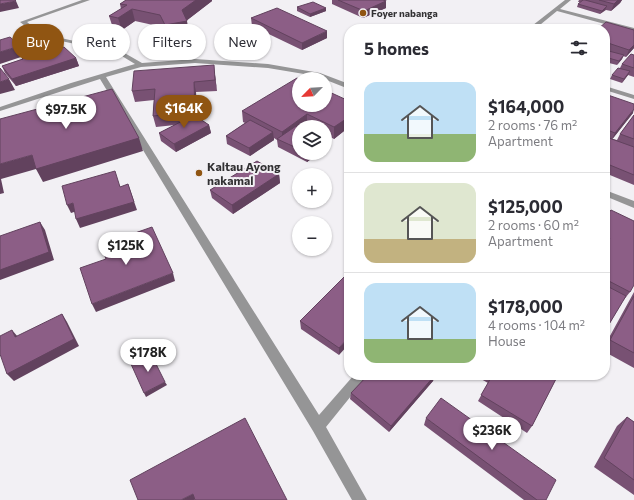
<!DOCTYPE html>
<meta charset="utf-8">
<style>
body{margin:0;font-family:Commissioner,sans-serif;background:#f7f7f7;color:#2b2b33;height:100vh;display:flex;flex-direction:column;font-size:15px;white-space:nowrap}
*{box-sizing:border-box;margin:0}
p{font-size:13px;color:#7c7c81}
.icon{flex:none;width:22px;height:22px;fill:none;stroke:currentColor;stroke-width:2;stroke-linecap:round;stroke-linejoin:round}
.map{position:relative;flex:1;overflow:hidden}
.side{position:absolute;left:344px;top:24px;width:266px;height:356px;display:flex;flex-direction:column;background:#fff;border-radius:16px;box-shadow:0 1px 3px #0004}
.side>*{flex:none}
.banner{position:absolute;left:12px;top:24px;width:272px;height:36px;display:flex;gap:8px}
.needle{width:26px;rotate:246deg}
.tools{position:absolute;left:292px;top:72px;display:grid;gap:8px}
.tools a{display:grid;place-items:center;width:40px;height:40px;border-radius:50%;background:#fff;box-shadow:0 1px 3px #0004;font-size:20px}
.price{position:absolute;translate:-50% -34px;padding:0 9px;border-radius:14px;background:#fff;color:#222;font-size:13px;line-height:26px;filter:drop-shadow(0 1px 2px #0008)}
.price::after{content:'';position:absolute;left:50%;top:24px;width:12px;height:9px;margin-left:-6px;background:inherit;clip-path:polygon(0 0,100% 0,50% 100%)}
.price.selected{background:#905512;color:#fff}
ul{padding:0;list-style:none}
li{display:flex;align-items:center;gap:12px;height:100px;padding:0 20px}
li+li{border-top:1px solid #e1e1e2}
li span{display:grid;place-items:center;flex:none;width:112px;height:80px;border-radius:12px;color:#555}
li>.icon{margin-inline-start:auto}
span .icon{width:48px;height:48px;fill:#fffc;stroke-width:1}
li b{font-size:17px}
h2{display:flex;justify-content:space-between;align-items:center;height:48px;padding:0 20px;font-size:17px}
.chip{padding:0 14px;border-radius:18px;background:#fff;box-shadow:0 1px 3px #0004;font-size:14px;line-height:36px}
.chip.selected{background:#905512;color:#fff}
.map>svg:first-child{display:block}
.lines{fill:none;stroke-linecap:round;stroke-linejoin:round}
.minor{fill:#959596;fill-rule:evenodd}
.wall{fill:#785173}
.shaded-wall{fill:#62425e}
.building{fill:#8c5e86;stroke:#62425e}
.poi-dot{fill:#905512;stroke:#f2f0f4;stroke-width:1.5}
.labels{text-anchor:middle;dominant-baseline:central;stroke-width:4;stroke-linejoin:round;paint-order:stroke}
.far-poi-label{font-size:10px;font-weight:bold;fill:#323133;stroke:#f2f0f4;text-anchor:start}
.poi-label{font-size:12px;font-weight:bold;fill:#323133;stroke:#f2f0f4;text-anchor:start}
</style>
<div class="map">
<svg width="634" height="500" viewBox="0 0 634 500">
<rect width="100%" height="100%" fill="#f2f0f4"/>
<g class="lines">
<!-- minor -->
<path class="minor" d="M 82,0 L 90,0 L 27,22 L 42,34 L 121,51 L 142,63 L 195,59 L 268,64 L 320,73 L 349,84 L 349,89 L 316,76 L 268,68 L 195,63 L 141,67 L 106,77 L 319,415 L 354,375 L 368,375 L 326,427 L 367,500 L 352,500 L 313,431 L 100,79 L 0,111 L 0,107 L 71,83 L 135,64 L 117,53 L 38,36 L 20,22 Z
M 565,0 L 571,0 L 560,9 L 634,28 L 634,32 L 557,11 L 535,29 L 528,29 Z
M 605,86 L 634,95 L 634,99 L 605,90 Z
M 605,190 L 634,201 L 634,208 L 605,196 Z"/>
</g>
<!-- wall -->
<path class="wall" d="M 126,0 L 212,0 L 212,1 L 186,21 L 189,33 L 168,37 L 162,27 L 135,21 L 122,30 L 113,28 L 109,16 L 121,9 L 120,4 Z
M 332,0 L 387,0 L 385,1 L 386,8 L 363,18 L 332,4 Z
M 579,0 L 622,0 L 620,3 L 611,11 L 606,10 L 600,14 L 577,7 L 578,4 L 580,2 L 578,2 Z
M 297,7 L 326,8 L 326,11 L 310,17 L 297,11 Z
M 251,18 L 327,38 L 302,50 L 252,26 Z
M 605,29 L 634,30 L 634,48 L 626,57 L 623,56 L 622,59 L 617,65 L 605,62 Z
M 634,55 L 634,77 L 628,75 L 622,83 L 610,79 L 612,75 L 620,68 L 622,64 Z
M 22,58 L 76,58 L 79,66 L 16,86 L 5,73 L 2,66 L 23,59 Z
M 215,75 L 217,91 L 196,92 L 197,117 L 209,125 L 211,133 L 176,152 L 161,141 L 159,133 L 175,125 L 156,127 L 153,116 L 154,100 L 135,102 L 132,91 Z
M 605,94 L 633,113 L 612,139 L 617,140 L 620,134 L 634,115 L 634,185 L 605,173 L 605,143 L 608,140 L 605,139 Z
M 349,101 L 349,127 L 334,139 L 325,134 L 325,127 L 310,127 L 307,125 L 305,127 L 299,127 L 299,153 L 319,153 L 307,162 L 278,147 L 277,140 L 274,138 L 274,140 L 250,156 L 227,144 L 226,136 L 245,123 L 243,122 L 242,111 Z
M 279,174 L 280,183 L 233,214 L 212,198 L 210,190 Z
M 605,217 L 630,292 L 622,302 L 605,331 Z
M 349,272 L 339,355 L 301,329 L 300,321 Z
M 634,292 L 634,368 L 605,352 L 605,345 Z
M 368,375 L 435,375 L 433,381 L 389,432 L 350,399 L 351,393 Z
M 474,375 L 558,375 L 532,426 L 527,433 L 478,401 L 488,383 Z
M 627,417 L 634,422 L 634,495 L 594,467 L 617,426 Z
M 426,418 L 546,500 L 524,500 L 424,425 Z"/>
<!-- shaded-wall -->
<path class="shaded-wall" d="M 196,0 L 212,0 L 212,1 L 186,21 L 187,21 L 189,33 L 168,37 L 165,25 L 182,10 Z
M 618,0 L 622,0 L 620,3 L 611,11 L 614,4 Z
M 16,1 L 19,8 L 0,12 L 0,4 Z
M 386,1 L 386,8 L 363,18 L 364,11 Z
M 607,6 L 605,10 L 600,14 L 602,11 Z
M 326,8 L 326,11 L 310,17 L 310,14 Z
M 132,9 L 135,21 L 122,30 L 118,18 Z
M 327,31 L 327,38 L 302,50 L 302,43 Z
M 634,45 L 634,48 L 626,57 L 629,50 Z
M 20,46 L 24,56 L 0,64 L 0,52 Z
M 624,55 L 622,59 L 617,65 L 619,61 Z
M 76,58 L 79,66 L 16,86 L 12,79 Z
M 214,65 L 215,75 L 217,91 L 215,80 Z
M 630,71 L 628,75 L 622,83 L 624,79 Z
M 9,79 L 15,90 L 0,94 L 0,82 Z
M 194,82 L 196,92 L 197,123 L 195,112 Z
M 634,109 L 633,113 L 611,141 L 615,133 Z
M 307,114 L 307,125 L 305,127 L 299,127 L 299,131 L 282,141 L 282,132 Z
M 349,117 L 349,127 L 334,139 L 334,127 Z
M 209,125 L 211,133 L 176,152 L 174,144 Z
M 273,132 L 274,140 L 250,156 L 249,148 Z
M 139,138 L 143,151 L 43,182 L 36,169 L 1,179 L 4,193 L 0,194 L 0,164 L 32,155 Z
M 308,153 L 319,153 L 307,162 L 307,154 Z
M 279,174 L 280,183 L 233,214 L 232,205 Z
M 128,184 L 137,210 L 80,228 L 76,219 Z
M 73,203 L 77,211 L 71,213 L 67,205 Z
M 40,222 L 45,230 L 54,260 L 0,280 L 0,270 Z
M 173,273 L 175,281 L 96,312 L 92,304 Z
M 62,314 L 67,322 L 79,346 L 14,381 L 7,374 Z
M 12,330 L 18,337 L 15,337 Z
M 349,337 L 349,344 L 339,355 L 339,348 Z
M 435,375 L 433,381 L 389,432 L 391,426 Z
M 165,382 L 167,385 L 146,397 L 144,393 Z
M 193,494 L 196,499 L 194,500 L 181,500 Z"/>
<!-- building -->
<path class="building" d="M 0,0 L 15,0 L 16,1 L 0,4 Z
M 126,0 L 196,0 L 182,10 L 187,21 L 165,25 L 160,15 L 132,9 L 118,18 L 109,16 L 127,5 L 120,4 Z
M 338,0 L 383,0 L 386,1 L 364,11 Z
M 583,0 L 585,0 L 607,6 L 602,11 L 578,4 Z
M 599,0 L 618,0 L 614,4 Z
M 313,2 L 326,8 L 310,14 L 297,7 Z
M 277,8 L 327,31 L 302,43 L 251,18 Z
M 606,22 L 634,30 L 634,45 L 629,50 L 605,42 L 605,29 L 598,29 Z
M 10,37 L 20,46 L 0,52 L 0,40 Z
M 64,47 L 76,58 L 12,79 L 2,66 L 23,59 L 22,58 Z
M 605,50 L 624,55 L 619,61 L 605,57 Z
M 631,54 L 634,55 L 634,68 L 622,64 Z
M 214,65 L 215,80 L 194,82 L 195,112 L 153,116 L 155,89 L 132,91 L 134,71 Z
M 0,68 L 9,79 L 0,82 Z
M 618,68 L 630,71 L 624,79 L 612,75 Z
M 297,78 L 299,79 L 299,105 L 325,105 L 325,90 L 349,101 L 349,117 L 334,127 L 307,114 L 282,132 L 242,111 Z
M 112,89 L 139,138 L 36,169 L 32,155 L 0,164 L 0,119 Z
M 605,94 L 634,104 L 634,109 L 615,133 L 605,129 Z
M 194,115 L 209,125 L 174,144 L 159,133 Z
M 634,115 L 634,139 L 620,134 Z
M 250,120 L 273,132 L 249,148 L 226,136 Z
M 296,126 L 299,128 L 299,149 L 277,139 Z
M 609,138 L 634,147 L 634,175 L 605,163 L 605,143 Z
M 257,161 L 279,174 L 232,205 L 210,190 Z
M 115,171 L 120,187 L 128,184 L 134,202 L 76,219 L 73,203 L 67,205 L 62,186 Z
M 611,210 L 634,221 L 634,285 L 630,292 L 605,279 L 605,245 L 610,238 L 605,236 L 605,217 Z
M 40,222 L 49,252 L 0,270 L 0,236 Z
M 152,227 L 173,273 L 92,304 L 80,268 L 106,259 L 101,245 Z
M 349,272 L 349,337 L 339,348 L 300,321 Z
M 605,285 L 626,296 L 605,331 Z
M 634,296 L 634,353 L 610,340 Z
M 62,314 L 74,339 L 7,374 L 0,354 L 0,336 L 12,330 L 15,337 Z
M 151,354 L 165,382 L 144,393 L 131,364 Z
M 368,375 L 435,375 L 391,426 L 351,393 Z
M 490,375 L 558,375 L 532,426 L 481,395 L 492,376 Z
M 441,398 L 556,480 L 546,500 L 537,500 L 426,418 Z
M 627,417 L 634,422 L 634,480 L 604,458 Z
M 245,418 L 287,500 L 195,500 L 193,494 L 181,500 L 138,500 L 130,480 Z"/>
<!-- markers -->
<g class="poi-dot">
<circle cx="363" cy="13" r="4"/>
<circle cx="199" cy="173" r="4"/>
</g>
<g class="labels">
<!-- far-poi labels -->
<g class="far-poi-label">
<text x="371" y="13">Foyer nabanga</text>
</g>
<!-- poi labels -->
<g class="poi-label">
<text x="207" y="166">Kaltau Ayong<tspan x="207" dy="14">nakamal</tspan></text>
</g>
</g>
</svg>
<div class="tools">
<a><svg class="needle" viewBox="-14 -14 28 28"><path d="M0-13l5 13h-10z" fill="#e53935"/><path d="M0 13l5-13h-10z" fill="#7c7c81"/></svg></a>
<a><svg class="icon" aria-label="layers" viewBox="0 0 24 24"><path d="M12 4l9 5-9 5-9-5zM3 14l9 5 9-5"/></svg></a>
<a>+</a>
<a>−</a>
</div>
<b class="price selected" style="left:184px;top:129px">$164K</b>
<b class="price" style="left:66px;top:130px">$97.5K</b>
<b class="price" style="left:126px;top:266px">$125K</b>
<b class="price" style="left:148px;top:373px">$178K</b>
<b class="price" style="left:492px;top:451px">$236K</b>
<div class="banner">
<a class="chip selected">Buy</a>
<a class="chip">Rent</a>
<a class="chip">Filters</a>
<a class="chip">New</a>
</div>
<section class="side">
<h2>5 homes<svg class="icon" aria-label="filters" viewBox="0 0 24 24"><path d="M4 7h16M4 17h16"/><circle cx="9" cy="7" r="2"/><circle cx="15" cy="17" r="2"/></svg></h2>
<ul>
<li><span style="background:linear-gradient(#bfe0f5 65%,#8fb573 0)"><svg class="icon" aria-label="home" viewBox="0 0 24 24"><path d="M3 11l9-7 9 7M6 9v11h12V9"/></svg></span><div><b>$164,000</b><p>2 rooms · 76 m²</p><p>Apartment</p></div></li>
<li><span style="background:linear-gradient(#dfe7d0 70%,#c2b280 0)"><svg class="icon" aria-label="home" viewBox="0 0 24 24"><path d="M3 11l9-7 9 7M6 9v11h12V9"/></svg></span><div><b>$125,000</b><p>2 rooms · 60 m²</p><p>Apartment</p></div></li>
<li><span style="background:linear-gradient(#bfe0f5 70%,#8fb573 0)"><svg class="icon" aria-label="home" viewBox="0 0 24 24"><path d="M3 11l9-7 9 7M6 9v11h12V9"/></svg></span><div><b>$178,000</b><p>4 rooms · 104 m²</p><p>House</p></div></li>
</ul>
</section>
</div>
